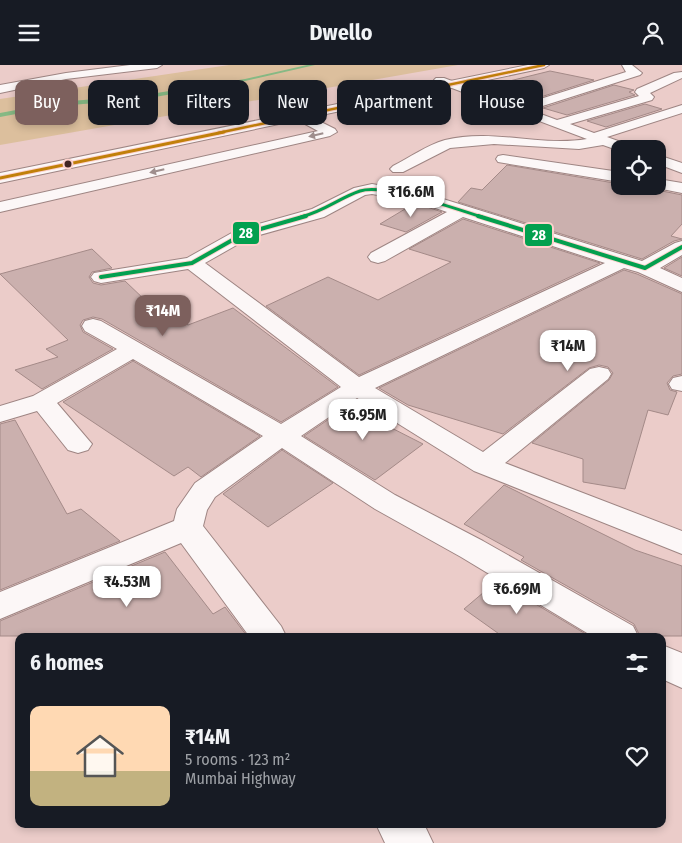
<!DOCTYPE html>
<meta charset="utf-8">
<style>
body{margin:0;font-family:"Fira Sans Condensed",sans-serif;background:#20242c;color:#f1f3f6;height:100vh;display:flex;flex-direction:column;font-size:19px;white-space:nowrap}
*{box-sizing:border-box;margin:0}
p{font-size:16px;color:#9ea1a6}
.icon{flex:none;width:28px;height:28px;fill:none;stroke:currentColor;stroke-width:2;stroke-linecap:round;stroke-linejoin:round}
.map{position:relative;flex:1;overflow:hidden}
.panel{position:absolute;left:15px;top:568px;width:651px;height:195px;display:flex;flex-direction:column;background:#171b24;border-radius:10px;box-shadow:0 2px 8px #0003}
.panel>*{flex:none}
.hud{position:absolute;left:15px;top:15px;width:652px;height:45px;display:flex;gap:10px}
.controls{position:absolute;left:611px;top:75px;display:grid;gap:10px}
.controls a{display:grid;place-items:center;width:55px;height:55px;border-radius:10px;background:#171b24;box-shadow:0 2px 8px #0003;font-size:25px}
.price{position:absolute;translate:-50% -42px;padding:0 11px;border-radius:10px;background:#fff;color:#222;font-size:16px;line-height:32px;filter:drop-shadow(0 1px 2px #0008)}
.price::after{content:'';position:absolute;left:50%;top:30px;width:15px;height:11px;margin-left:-8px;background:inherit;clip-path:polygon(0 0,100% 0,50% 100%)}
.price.on{background:#7d605d;color:#fff}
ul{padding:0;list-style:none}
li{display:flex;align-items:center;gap:15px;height:125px;padding:0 15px}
li span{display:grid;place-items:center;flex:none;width:140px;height:100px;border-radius:10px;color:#555}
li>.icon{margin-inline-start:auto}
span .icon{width:60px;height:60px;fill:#fffc;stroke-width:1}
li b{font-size:21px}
h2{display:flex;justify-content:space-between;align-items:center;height:60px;padding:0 15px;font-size:21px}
.chip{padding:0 18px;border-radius:10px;background:#171b24;box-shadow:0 2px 8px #0003;font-size:18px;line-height:45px}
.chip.on{background:#7d605d;color:#fff}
header{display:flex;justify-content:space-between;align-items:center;height:65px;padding:0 15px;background:#171b24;font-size:22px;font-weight:700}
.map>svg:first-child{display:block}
.green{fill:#dcbf9d}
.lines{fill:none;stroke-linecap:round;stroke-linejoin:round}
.stream{fill:#86b984;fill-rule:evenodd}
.building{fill:#cbb0ae;stroke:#a48a88}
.minor-casing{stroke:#9e8583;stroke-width:2}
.highway-casing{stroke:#9e8583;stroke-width:2}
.minor{fill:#fcf7f7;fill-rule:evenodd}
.highway{fill:#fcf7f7;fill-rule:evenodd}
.bus-1-far1-casing{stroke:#fed2cd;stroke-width:4.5}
.bus-1-casing{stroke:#fed2cd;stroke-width:5}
.bus-2-far1-casing{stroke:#fed2cd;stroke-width:5}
.bus-2-casing{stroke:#fed2cd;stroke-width:6}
.bus-1-far1{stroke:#c1800a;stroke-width:2.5}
.bus-1{stroke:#c1800a;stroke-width:3}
.bus-2-far1{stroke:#03a04f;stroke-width:3}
.bus-2{stroke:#03a04f;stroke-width:4}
.oneway{fill:#9f8e8d}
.bus-dot{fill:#422623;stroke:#fed2cd;stroke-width:2}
.line-badge{stroke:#fed2cd;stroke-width:2}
.badge-label{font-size:14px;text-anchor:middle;font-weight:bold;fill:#fff}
</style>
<header><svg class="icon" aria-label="menu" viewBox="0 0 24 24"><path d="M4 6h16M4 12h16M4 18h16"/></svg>Dwello<svg class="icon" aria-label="person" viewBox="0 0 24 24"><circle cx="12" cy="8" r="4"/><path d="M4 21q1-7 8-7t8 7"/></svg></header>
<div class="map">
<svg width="682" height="778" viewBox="0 0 682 778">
<rect width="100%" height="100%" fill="#ebccc9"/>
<!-- green -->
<path class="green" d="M 229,0 L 458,0 L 0,80 L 0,34 Z"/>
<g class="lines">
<!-- stream -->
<path class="stream" d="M 307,0 L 315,0 L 245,16 L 144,34 L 59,41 L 0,52 L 0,48 L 59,37 L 144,30 L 245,14 Z"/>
</g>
<!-- building -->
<path class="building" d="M 550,6 L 594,15 L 525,37 L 481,23 Z
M 614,20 L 634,25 L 629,27 L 635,30 L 567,50 L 543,43 Z
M 645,39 L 662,44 L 606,62 L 587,56 Z
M 507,100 L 620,119 L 620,121 L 650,121 L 652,124 L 682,130 L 682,159 L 671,171 L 682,174 L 674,176 L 642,194 L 458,137 L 471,123 L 482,125 Z
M 415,138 L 442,147 L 406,167 L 380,159 Z
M 463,154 L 600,198 L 359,310 L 266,241 L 328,212 L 378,235 L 451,197 L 409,184 Z
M 92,184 L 112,203 L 92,207 L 89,212 L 93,218 L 101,220 L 125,216 L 167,256 L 177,252 L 188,260 L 233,243 L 338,322 L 281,357 L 102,254 L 93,252 L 83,255 L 80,260 L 83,267 L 113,284 L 42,324 L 15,305 L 58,292 L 46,284 L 68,275 L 0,209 Z
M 682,192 L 682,211 L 664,203 Z
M 624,205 L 637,209 L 682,229 L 682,309 L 673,311 L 667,318 L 670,325 L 677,327 L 668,350 L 648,345 L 625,424 L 583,417 L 583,394 L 532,378 L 609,315 L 613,308 L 608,302 L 599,300 L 589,303 L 503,369 L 408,340 L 379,323 Z
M 133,296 L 260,371 L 201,412 L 188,402 L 174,411 L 63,337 Z
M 357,335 L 373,345 L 370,352 L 423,379 L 375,415 L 304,371 Z
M 15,355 L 67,449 L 81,444 L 120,476 L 0,525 L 0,359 Z
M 282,385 L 333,418 L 268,462 L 223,429 Z
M 504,420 L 635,485 L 682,501 L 682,571 L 640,571 L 634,559 L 521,495 L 524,492 L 464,459 Z
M 165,487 L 213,549 L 225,542 L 247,571 L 0,571 L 0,556 Z
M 497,516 L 589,571 L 502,571 L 464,544 Z"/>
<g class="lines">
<defs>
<path id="minor" d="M 130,0 L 162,0 L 157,3 L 66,14 L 0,28 L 0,20 L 66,8 Z
M 622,0 L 632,0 L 642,8 L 640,10 L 530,45 L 557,55 L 639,31 L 635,27 L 637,24 L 674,8 L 682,7 L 682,13 L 650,28 L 654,32 L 652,35 L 570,59 L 594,68 L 682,40 L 682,48 L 607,72 L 632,81 L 634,84 L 620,84 L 620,86 L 603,80 L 579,84 L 494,79 L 450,83 L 403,107 L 393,107 L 390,104 L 393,101 C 409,93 427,80 445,75 C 492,63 540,82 587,74 L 436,17 L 434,15 L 436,13 L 444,13 L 518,41 L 626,7 Z
M 301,47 L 335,64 L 337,67 L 330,71 L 0,147 L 0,137 L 318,66 L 296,54 L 294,51 Z
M 503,90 L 620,107 L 620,117 L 498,97 L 496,94 L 498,91 Z
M 658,90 L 682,98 L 682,108 L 658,99 Z
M 658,114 L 682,118 L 682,128 L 652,122 L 658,121 Z
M 372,119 L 427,129 L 642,196 L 675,178 L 682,176 L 682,190 L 660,203 L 682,213 L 682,227 L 638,207 L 624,203 L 375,323 L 483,387 L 590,304 L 599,302 L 608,304 L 611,309 L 608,314 L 505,398 L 682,466 L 682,489 L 474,406 L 357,333 L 301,371 L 395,430 L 483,476 L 633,561 L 638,571 L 592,571 L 461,492 L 375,444 L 282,383 L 215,432 L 207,445 L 203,461 L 281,561 L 286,571 L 249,571 L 181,478 L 0,554 L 0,527 L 174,456 L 177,444 L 195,418 L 263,371 L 133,294 L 57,338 L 92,379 L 88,385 L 78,388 L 68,385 L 37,346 L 0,357 L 0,341 L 33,331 L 117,284 L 85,266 L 82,261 L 85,256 L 93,254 L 101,256 L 281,359 L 341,322 L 188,204 L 101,218 L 94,216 L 91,212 L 94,208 L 187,193 L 237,165 L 312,144 L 354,123 ZM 372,129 L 418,137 L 447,147 L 371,188 L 368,192 L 371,196 L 378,198 L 385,196 L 463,152 L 605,198 L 359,312 L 205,198 L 249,173 L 324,152 L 365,130 Z
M 682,311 L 682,326 L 672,324 L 669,319 L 673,313 Z
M 662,580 L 682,588 L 682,623 L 662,614 Z
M 376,759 L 424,759 L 433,778 L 385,778 Z"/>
<path id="highway" d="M 528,0 L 549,0 L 544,3 L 0,118 L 0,108 Z"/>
</defs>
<!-- minor casing -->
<use href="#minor" class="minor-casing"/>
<!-- highway casing -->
<use href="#highway" class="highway-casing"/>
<!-- minor -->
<use href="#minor" class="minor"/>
<!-- highway -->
<use href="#highway" class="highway"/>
<defs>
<path id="bus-1-far1" d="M 218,68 L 544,0"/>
<path id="bus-1" d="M 0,113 L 224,67"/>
<path id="bus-2-far1" d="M 301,152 C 325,146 339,133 360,126 C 384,118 456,144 482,152"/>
<path id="bus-2" d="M 478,151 L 645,203 L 682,182
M 101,212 L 192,198 L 243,169 L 306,151"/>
</defs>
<!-- bus-1-far1 casing -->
<use href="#bus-1-far1" class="bus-1-far1-casing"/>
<!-- bus-1 casing -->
<use href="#bus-1" class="bus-1-casing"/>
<!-- bus-2-far1 casing -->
<use href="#bus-2-far1" class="bus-2-far1-casing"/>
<!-- bus-2 casing -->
<use href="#bus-2" class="bus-2-casing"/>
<!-- bus-1-far1 -->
<use href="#bus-1-far1" class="bus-1-far1"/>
<!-- bus-1 -->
<use href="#bus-1" class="bus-1"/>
<!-- bus-2-far1 -->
<use href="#bus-2-far1" class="bus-2-far1"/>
<!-- bus-2 -->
<use href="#bus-2" class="bus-2"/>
</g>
<!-- one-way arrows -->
<defs><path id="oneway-solid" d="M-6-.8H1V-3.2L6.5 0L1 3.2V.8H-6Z" transform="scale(1.25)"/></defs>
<g class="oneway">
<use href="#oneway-solid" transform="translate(316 70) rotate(167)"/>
<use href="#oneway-solid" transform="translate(157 106) rotate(167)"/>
</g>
<!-- markers -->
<circle class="bus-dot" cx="68" cy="99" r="4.5"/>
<g class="line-badge">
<rect x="232" y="156" width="28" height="24" rx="5" fill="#03a04f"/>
<rect x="524" y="158" width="29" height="24" rx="5" fill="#03a04f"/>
</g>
<g class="badge-label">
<text x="246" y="173">28</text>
<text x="539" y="175">28</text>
</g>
</svg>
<div class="controls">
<a><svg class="icon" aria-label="locate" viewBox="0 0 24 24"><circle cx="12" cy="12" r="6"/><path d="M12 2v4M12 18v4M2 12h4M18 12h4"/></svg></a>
</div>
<b class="price" style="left:411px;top:153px">₹16.6M</b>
<b class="price on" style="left:163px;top:272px">₹14M</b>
<b class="price" style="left:568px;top:307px">₹14M</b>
<b class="price" style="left:363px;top:376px">₹6.95M</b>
<b class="price" style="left:127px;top:543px">₹4.53M</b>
<b class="price" style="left:517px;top:550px">₹6.69M</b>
<div class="hud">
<a class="chip on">Buy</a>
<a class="chip">Rent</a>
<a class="chip">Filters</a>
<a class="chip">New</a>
<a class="chip">Apartment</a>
<a class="chip">House</a>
</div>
<section class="panel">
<h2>6 homes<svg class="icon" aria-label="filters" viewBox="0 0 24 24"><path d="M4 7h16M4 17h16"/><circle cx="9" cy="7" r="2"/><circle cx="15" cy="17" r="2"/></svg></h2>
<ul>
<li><span style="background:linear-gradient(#ffd9b3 65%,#c2b280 0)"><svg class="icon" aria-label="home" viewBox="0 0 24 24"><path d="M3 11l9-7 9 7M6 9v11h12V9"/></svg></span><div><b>₹14M</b><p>5 rooms · 123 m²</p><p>Mumbai Highway</p></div><svg class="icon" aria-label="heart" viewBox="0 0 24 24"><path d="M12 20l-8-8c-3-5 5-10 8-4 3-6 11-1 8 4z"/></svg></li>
</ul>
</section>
</div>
